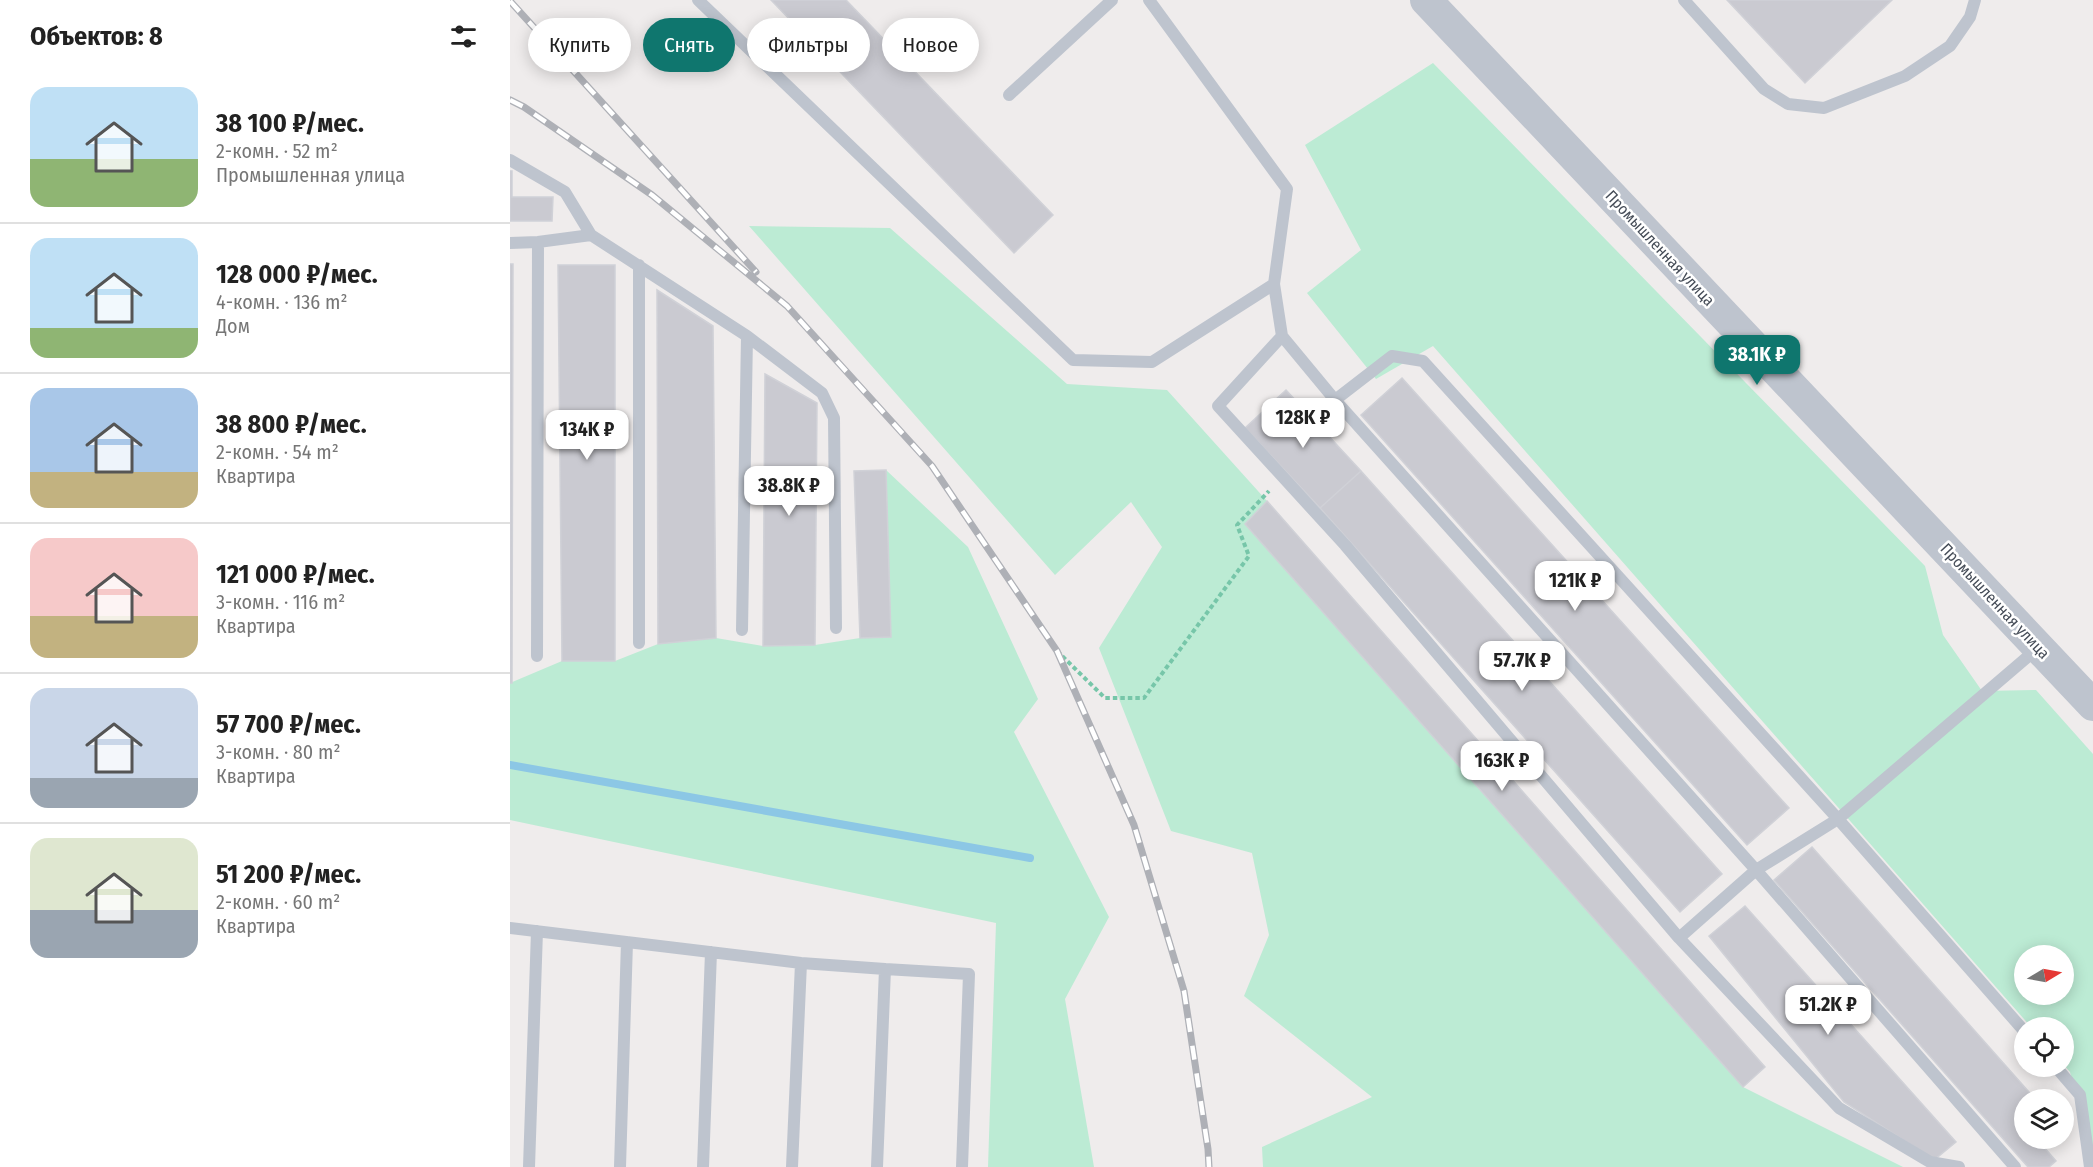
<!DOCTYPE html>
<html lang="ru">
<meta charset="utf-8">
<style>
body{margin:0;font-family:"Fira Sans Condensed",sans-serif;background:#f6f6f6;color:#222;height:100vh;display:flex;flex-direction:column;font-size:22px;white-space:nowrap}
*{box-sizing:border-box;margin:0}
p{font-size:20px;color:#767676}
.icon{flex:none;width:33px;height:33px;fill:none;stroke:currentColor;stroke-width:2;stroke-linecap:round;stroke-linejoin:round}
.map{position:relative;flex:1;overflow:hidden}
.details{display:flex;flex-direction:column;background:#fff;width:510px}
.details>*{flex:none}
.banner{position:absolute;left:18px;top:18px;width:570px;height:54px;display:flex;gap:12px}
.needle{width:39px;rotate:80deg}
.controls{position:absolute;left:1504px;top:945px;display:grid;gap:12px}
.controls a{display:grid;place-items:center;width:60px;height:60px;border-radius:50%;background:#fff;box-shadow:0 3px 15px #0003;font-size:30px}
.price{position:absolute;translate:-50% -51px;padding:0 14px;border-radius:12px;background:#fff;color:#222;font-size:20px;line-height:39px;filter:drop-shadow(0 2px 3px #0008)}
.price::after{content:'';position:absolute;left:50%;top:36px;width:18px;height:14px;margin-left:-9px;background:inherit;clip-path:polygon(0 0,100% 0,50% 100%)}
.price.active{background:#0f766e;color:#fff}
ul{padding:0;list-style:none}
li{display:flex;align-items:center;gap:18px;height:150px;padding:0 30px}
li+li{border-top:2px solid #e0e0e0}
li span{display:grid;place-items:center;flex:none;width:168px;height:120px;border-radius:18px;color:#555}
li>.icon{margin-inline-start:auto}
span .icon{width:72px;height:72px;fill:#fffc;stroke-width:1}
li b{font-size:26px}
h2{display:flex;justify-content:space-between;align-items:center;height:72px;padding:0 30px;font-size:26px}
.chip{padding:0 21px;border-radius:27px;background:#fff;box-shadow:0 3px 15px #0003;font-size:21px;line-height:54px}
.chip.active{background:#0f766e;color:#fff}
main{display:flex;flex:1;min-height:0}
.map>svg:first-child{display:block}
.green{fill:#bcebd4;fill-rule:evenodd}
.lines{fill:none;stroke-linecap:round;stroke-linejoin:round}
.stream{stroke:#8cc7e5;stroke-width:8}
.building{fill:#cacad1;stroke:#d0d1d7;stroke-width:1.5}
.path{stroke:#77c6a9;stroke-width:4;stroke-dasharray:4.5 3;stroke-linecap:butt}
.service{stroke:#bec4ce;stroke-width:12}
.tertiary{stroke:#bec4ce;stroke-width:32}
.rail-casing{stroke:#aeb0b6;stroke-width:7}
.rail{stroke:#fff;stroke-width:4.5;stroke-dasharray:14;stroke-linecap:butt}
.labels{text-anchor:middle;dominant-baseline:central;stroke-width:5;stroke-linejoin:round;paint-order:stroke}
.street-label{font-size:16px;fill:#464d58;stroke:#fff}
</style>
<main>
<section class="details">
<h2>Объектов: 8<svg class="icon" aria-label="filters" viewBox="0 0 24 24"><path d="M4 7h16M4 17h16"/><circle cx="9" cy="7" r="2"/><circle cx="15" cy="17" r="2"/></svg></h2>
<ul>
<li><span style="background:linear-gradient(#bfe0f5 60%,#8fb573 0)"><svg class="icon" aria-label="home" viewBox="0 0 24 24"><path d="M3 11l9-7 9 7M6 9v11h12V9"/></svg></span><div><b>38 100 ₽/мес.</b><p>2-комн. · 52 m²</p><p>Промышленная улица</p></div></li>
<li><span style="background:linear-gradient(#bfe0f5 75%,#8fb573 0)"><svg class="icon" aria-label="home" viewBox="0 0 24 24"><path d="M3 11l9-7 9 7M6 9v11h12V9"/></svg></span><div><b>128 000 ₽/мес.</b><p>4-комн. · 136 m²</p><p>Дом</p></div></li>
<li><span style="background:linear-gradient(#a9c7e8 70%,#c2b280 0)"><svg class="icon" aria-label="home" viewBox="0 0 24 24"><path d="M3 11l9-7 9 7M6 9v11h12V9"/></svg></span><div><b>38 800 ₽/мес.</b><p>2-комн. · 54 m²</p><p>Квартира</p></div></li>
<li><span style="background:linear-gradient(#f6c9c9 65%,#c2b280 0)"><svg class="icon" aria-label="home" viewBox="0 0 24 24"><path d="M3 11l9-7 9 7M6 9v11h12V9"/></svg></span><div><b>121 000 ₽/мес.</b><p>3-комн. · 116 m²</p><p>Квартира</p></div></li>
<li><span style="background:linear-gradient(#c9d6e8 75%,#9aa5b1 0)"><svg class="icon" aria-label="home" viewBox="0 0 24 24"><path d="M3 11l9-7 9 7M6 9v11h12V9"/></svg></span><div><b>57 700 ₽/мес.</b><p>3-комн. · 80 m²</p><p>Квартира</p></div></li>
<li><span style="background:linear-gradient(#dfe7d0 60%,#9aa5b1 0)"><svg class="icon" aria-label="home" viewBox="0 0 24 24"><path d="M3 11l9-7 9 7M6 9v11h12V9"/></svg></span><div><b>51 200 ₽/мес.</b><p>2-комн. · 60 m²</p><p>Квартира</p></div></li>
</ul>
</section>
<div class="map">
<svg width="1583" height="1167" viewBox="0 0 1583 1167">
<rect width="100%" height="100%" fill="#efecec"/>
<!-- green -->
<path class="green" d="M 923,63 L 1415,566 L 1433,635 L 1472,691 L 1526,690 L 1583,754 L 1583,1151 L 1579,1148 L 1560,1072 L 1554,1065 L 1554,1028 L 1521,1027 L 923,346 L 866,379 L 797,293 L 851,250 L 795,145 ZM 1515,956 L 1554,956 L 1554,994 L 1515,994 Z
M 239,226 L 380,228 L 557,384 L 657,390 L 757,501 L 735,524 L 1233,1087 L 1393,1167 L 753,1167 L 752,1147 L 862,1097 L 734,996 L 759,935 L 742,853 L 661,831 L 589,648 L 652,547 L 621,502 L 545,575 Z
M 376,470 L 458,547 L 528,699 L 504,732 L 599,917 L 555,999 L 584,1167 L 478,1167 L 486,923 L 0,820 L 0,683 L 52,661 L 105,661 L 148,644 L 206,638 L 253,646 L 305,645 L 350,638 L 381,637 Z"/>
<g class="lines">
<!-- stream -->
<path class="stream" d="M 0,765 L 520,858"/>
</g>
<!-- building -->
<path class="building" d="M 261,0 L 336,0 L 543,215 L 504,253 Z
M 1217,0 L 1382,0 L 1295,83 Z
M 0,171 L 2,171 L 2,197 L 43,197 L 42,221 L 0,221 Z
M 0,264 L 3,264 L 2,683 L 0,683 Z
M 48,265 L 105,265 L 105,661 L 52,661 Z
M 147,290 L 203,326 L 206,638 L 148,644 Z
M 255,374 L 307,403 L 305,645 L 253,646 Z
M 892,378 L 1279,808 L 1237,845 L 851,415 Z
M 776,390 L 851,471 L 810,508 L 735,428 Z
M 376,470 L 381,637 L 350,638 L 344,471 Z
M 851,471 L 1212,874 L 1170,912 L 810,508 Z
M 757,501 L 1255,1067 L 1233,1087 L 735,524 Z
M 1302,847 L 1526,1100 L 1515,1100 L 1515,1138 L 1526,1138 L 1546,1161 L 1539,1167 L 1518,1167 L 1264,880 Z
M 1235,906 L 1446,1142 L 1424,1160 L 1334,1102 L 1199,936 Z"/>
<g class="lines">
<!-- path -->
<path class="path" d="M 547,651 L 595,698 L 634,698 L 739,556 L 727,525 L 759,491"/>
<!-- service -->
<path class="service" d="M 188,0 L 563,360 L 642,362 L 764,284
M 639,0 L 777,189 L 764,284 L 772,336 L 825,400 L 1246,870 L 1505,1167
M 1174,0 L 1254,89 L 1278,104 L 1314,108 L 1395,76 L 1440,46 L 1460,17 L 1465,0
M 499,95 L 602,0
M 0,160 L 55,192 L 81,235 L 237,336 L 312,393 L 324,418 L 326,628
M 0,243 L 28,242 L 81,235
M 129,265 L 129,643
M 772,336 L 708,406 L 835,545 L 1169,938 L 1329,1108 L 1420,1162 L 1449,1167
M 825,400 L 882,356 L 913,361 L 1328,819 L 1515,1032
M 232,630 L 237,336
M 27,656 L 28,242
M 0,928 L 291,963 L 375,969 L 367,1167
M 1169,938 L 1246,870 L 1328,819 L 1529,647
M 375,969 L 459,974 L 452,1167
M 1545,1066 L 1570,1095 L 1580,1167
M 19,1167 L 27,931
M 110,1167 L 117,942
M 193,1167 L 201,952
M 282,1167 L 291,963"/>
<!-- tertiary -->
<path class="tertiary" d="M 916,0 L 1583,705"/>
<defs>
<path id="rail" d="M 0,1 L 246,272
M 0,100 L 14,107 L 142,195 L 277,306 L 422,466 L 547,651 L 624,825 L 674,991 L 698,1149 L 699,1167"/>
</defs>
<!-- rail casing -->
<use href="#rail" class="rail-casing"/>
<!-- rail -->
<use href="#rail" class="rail"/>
</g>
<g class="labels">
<!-- street labels -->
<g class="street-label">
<text transform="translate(1150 248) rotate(47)">Промышленная улица</text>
<text transform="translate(1485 601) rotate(47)">Промышленная улица</text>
</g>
</g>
</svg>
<div class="controls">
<a><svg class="needle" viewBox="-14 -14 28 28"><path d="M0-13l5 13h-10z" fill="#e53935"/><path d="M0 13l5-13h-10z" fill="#767676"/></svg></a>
<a><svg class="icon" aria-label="locate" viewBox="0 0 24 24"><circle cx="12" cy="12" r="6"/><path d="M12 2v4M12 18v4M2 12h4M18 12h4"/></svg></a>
<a><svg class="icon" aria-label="layers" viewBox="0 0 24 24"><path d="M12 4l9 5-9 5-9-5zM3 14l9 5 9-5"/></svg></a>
</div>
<b class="price active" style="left:1247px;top:386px">38.1K ₽</b>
<b class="price" style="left:793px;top:449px">128K ₽</b>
<b class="price" style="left:77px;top:461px">134K ₽</b>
<b class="price" style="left:279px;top:517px">38.8K ₽</b>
<b class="price" style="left:1065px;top:612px">121K ₽</b>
<b class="price" style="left:1012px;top:692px">57.7K ₽</b>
<b class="price" style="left:992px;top:792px">163K ₽</b>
<b class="price" style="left:1318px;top:1036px">51.2K ₽</b>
<div class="banner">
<a class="chip">Купить</a>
<a class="chip active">Снять</a>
<a class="chip">Фильтры</a>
<a class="chip">Новое</a>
</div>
</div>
</main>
